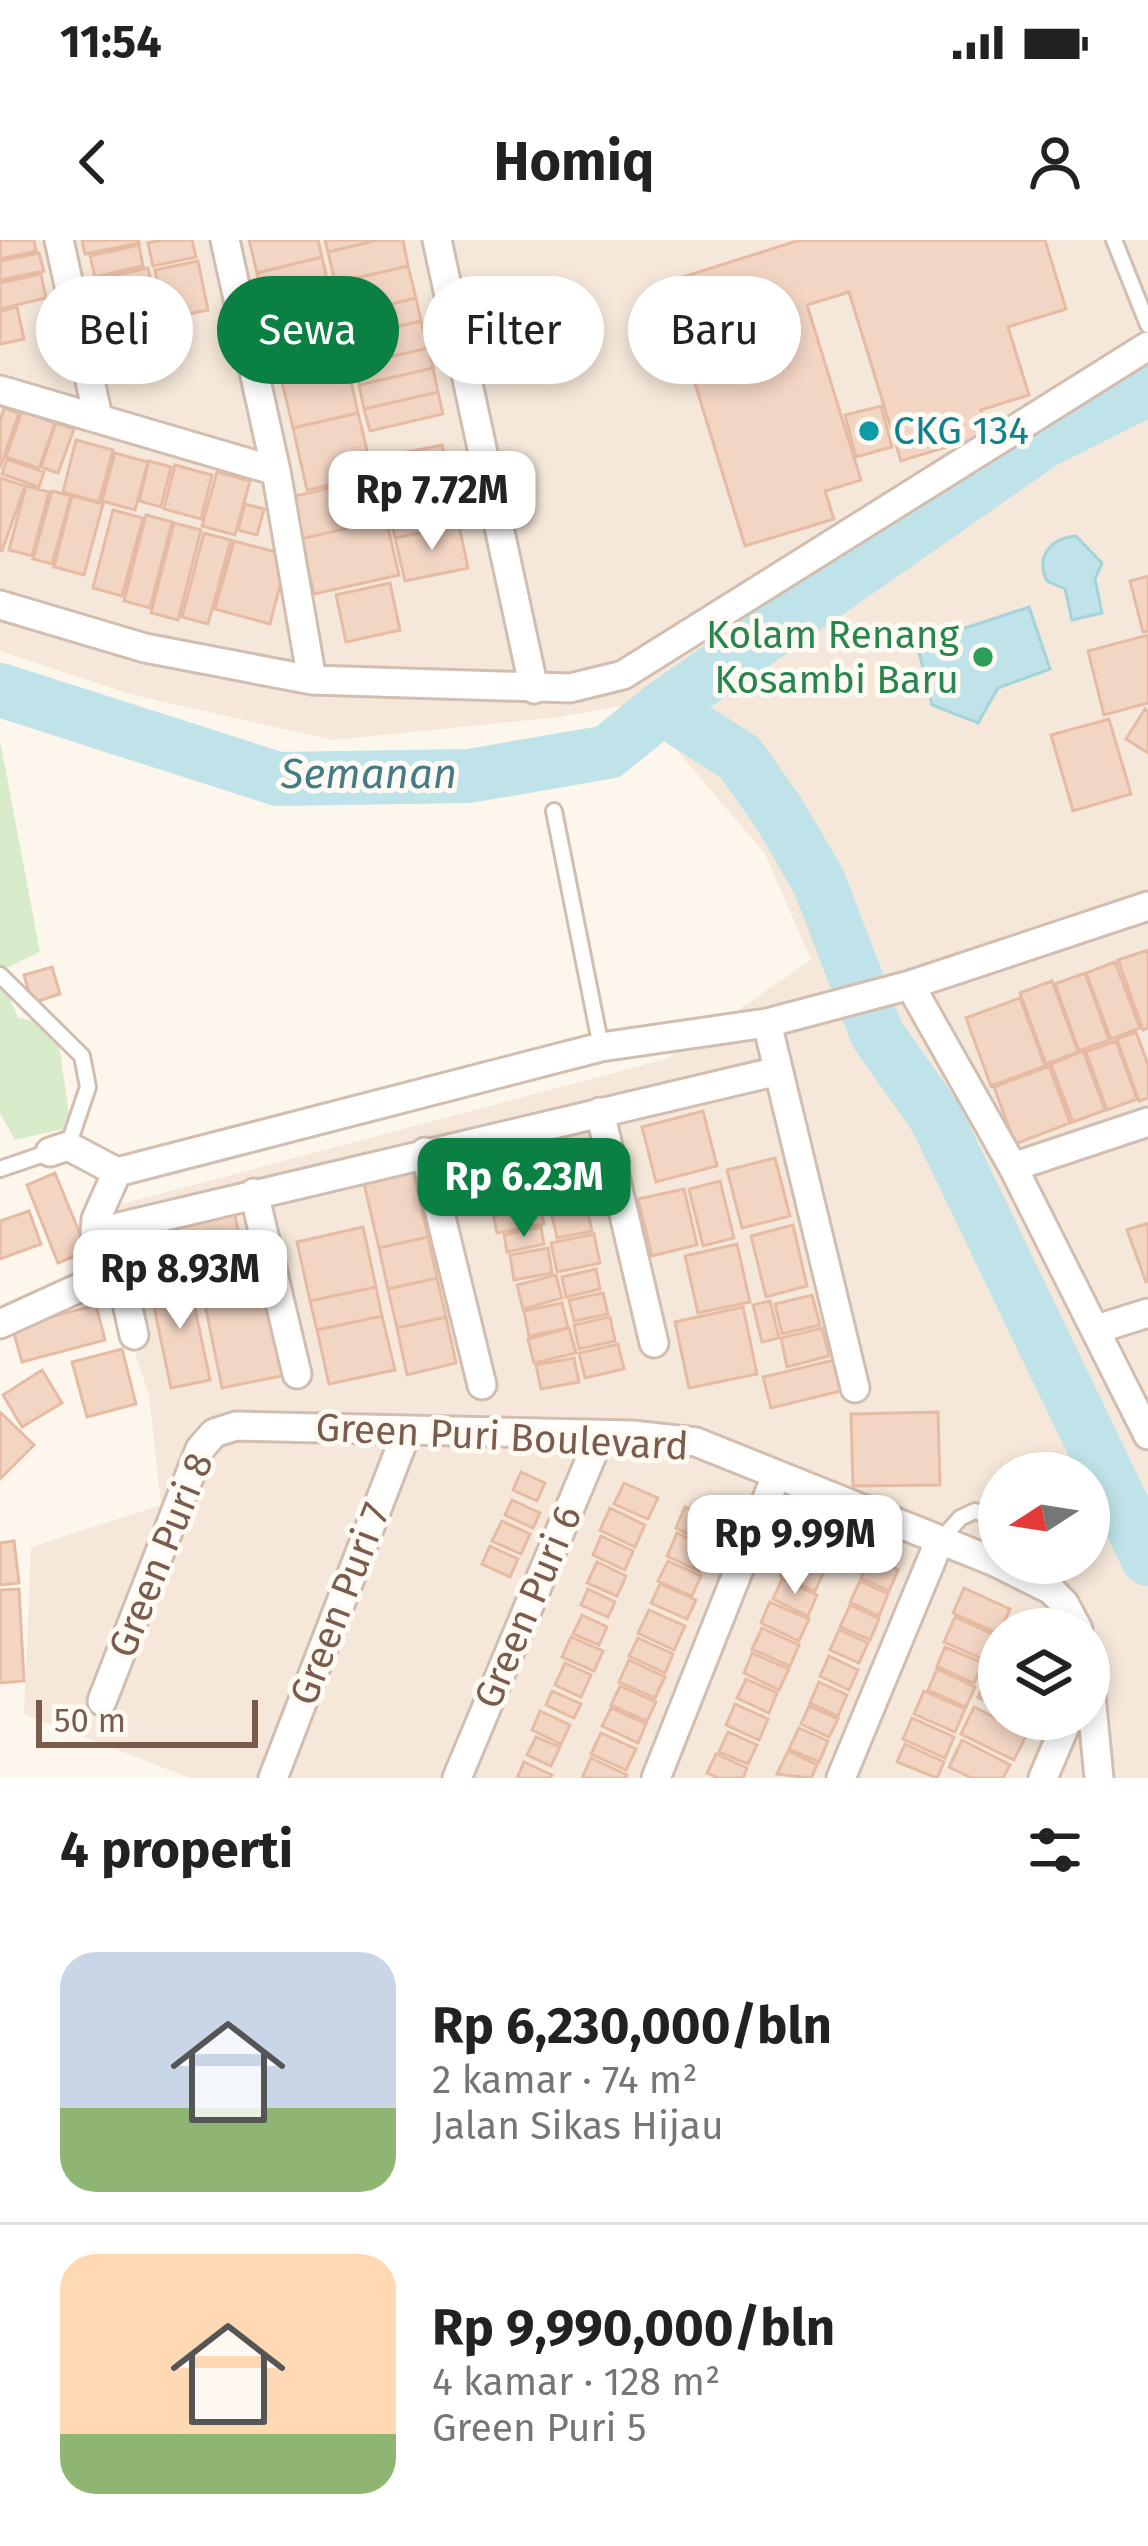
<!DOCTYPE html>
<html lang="id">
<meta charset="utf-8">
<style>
body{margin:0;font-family:"Fira Sans",sans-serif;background:#f6f6f6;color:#222;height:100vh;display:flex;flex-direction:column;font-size:45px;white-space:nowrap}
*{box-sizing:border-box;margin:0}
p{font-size:39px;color:#767676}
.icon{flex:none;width:66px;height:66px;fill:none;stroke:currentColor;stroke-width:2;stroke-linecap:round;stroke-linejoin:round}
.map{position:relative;height:1538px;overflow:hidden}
.panel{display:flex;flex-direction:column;background:#fff;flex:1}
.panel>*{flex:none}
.hud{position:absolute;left:36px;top:36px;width:1077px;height:108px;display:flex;gap:24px}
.needle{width:78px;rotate:258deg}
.controls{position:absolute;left:978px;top:1212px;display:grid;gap:24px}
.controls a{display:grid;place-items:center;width:132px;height:132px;border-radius:50%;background:#fff;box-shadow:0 6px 18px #0003;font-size:60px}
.scale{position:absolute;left:36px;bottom:30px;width:222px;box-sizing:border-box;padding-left:12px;border:6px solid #7a5c4d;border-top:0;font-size:33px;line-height:42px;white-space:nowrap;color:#7a5c4d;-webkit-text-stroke:9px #fffaf3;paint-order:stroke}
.price{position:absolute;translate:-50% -102px;padding:0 27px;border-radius:24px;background:#fff;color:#222;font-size:39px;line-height:78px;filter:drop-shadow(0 3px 6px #0008)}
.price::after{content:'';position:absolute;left:50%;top:72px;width:36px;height:27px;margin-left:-18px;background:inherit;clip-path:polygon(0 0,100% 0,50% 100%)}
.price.current{background:#0b8043;color:#fff}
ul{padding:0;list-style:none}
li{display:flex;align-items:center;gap:36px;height:300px;padding:0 60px}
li+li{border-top:3px solid #e0e0e0}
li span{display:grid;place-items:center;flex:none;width:336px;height:240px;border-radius:36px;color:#555}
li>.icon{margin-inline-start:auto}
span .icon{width:144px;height:144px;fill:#fffc;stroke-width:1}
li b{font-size:51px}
h2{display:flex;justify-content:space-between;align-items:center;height:144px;padding:0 60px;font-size:51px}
.pill{padding:0 42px;border-radius:54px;background:#fff;box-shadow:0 6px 18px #0003;font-size:42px;line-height:108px}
.pill.current{background:#0b8043;color:#fff}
.status{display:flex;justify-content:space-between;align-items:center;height:84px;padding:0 60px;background:#fff;direction:ltr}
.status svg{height:33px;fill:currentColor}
header{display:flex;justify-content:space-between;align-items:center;height:156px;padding:0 60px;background:#fff;font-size:54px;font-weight:700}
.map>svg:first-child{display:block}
.residential{fill:#f5e8da;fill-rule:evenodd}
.green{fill:#d8ecc9}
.water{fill:#bfe3e8;stroke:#a5d3da;stroke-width:3}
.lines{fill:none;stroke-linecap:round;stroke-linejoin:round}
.river{stroke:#bfe3e8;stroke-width:54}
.building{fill:#f3d5c3;stroke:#e6bba3;stroke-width:3}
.service-casing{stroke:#d1beb0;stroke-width:20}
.minor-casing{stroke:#d1beb0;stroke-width:33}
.service{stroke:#fff;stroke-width:14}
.minor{stroke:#fff;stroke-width:27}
.culture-dot{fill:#0f9aa8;stroke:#fffaf3;stroke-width:4.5}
.leisure-dot{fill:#2e9e5b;stroke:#fffaf3;stroke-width:4.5}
.labels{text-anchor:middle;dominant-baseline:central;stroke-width:10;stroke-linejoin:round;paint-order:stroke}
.culture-label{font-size:39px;fill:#0d838f;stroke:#fffaf3;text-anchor:start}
.leisure-label{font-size:39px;fill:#27864d;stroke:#fffaf3;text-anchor:end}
.street-label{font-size:39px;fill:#7a5c4d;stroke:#fffaf3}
.water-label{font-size:42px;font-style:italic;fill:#437c86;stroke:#fffaf3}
</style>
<div class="status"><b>11:54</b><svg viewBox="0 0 49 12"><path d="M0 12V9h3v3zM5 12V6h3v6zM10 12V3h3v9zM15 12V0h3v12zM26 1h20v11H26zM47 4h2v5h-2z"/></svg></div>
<header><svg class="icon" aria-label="back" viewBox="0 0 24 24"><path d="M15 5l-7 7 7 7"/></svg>Homiq<svg class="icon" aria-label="person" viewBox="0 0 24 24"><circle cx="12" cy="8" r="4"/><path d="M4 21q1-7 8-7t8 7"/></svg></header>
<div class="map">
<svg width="1148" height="1538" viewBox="0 0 1148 1538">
<rect width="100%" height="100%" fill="#fdf6ec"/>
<!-- residential -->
<path class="residential" d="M 0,0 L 1148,0 L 1148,1538 L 190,1538 L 24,1474 L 31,1307 L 161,1265 L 149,1155 L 98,1004 L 122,964 L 666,819 L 811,720 L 765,614 L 637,463 L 559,477 L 333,500 L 133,455 L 0,411 ZM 999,1233 L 1089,1233 L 1089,1323 L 999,1323 ZM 999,1389 L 1089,1389 L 1089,1479 L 999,1479 Z"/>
<!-- green -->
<path class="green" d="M 0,500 L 40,712 L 0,731 Z
M 0,736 L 18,778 L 56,785 L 71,887 L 15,900 L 0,873 Z"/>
<!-- water -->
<path class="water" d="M 1076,296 L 1102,323 L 1095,339 L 1102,373 L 1072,380 L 1065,349 L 1047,341 C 1035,316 1051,298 1076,296 Z
M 1029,367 L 1050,429 L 998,448 L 978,483 L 932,465 L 917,404 Z"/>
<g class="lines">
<!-- river -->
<path class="river" d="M 1148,149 L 1044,201 L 662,468 L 740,518 L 778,572 L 819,642 L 877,794 L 936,878 L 1148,1319
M 0,450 L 278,539 L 469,536 L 608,512 L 662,468"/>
</g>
<!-- building -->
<path class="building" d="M 0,0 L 34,0 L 36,11 L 0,19 Z
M 82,0 L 138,0 L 139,3 L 85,14 Z
M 162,0 L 192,0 L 196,17 L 153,26 L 148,3 Z
M 249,0 L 318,0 L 322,17 L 257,33 Z
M 325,0 L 378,0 L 328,12 Z
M 378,0 L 403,0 L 408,26 L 335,43 L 328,12 Z
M 1045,0 L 1066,69 L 1008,87 L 1029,155 L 981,170 L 989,194 L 901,221 L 849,52 L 807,65 L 861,240 L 825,251 L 834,279 L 745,306 L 664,43 L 800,0 Z
M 139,5 L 143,26 L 95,37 L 90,16 Z
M 39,13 L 44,31 L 0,40 L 0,21 Z
M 322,17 L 335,74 L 270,89 L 257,33 Z
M 198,21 L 208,70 L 165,79 L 155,30 Z
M 408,26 L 416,58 L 343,76 L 335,43 Z
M 148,28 L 154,56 L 99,68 L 93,40 Z
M 41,34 L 46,58 L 0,69 L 0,43 Z
M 156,57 L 162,83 L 109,95 L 103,69 Z
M 416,58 L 421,81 L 348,98 L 343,76 Z
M 17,67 L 24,99 L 0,104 L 0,71 Z
M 335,74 L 342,101 L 276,117 L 270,89 Z
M 421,81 L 428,108 L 354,125 L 348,98 Z
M 342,101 L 348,127 L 282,142 L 276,117 Z
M 428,108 L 433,128 L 359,145 L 354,125 Z
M 348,127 L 358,173 L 293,188 L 282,142 Z
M 433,128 L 438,152 L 364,169 L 359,145 Z
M 438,152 L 443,174 L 370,191 L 364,169 Z
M 881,166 L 892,207 L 856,217 L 845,175 Z
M 4,168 L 19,173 L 0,228 L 0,181 Z
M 22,171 L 55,183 L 39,228 L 6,217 Z
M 358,173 L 373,235 L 307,250 L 293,188 Z
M 56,183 L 74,189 L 58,233 L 41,227 Z
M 76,200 L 113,210 L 99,262 L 63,252 Z
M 442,205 L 448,231 L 384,244 L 378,218 Z
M 115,213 L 148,222 L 135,270 L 102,261 Z
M 7,219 L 44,232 L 39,247 L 2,234 Z
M 149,221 L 171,227 L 161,267 L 139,261 Z
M 175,225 L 212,235 L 201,279 L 164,269 Z
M 448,231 L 452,253 L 389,267 L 384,244 Z
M 217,232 L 250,241 L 235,295 L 202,286 Z
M 376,237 L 386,279 L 301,299 L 291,257 Z
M 0,238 L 25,246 L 2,311 L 0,310 Z
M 26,246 L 49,252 L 32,316 L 9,310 Z
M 52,251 L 71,256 L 52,324 L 33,319 Z
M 452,253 L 459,285 L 395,298 L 389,267 Z
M 72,256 L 103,264 L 84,335 L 54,327 Z
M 245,264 L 264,269 L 257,295 L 238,290 Z
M 113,270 L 143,278 L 122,356 L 93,348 Z
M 146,275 L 172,282 L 150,368 L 124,361 Z
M 386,279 L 399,335 L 314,354 L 301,299 Z
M 174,283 L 201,290 L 178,380 L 151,373 Z
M 459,285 L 468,328 L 405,341 L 395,298 Z
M 204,293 L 231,300 L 208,384 L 182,377 Z
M 234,301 L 288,315 L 270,384 L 215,369 Z
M 1148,336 L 1148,391 L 1143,392 L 1130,341 Z
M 390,343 L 400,390 L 346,402 L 336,355 Z
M 1148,395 L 1148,463 L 1104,475 L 1088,411 Z
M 1145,469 L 1148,472 L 1148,513 L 1126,499 Z
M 1109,479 L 1131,554 L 1073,571 L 1051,495 Z
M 1148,710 L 1148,788 L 1143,790 L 1118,720 Z
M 1115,722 L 1140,788 L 1111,799 L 1086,733 Z
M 52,727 L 60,754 L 32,763 L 24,735 Z
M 1085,733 L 1109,800 L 1079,811 L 1055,744 Z
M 1052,741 L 1078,812 L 1046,824 L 1020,753 Z
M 1020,758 L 1045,826 L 991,846 L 966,778 Z
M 1136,792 L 1148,825 L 1148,858 L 1139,861 L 1117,799 Z
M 1116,801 L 1137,859 L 1107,870 L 1086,812 Z
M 1083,811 L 1105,870 L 1073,882 L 1051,824 Z
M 1049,826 L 1070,883 L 1015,904 L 994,847 Z
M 703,871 L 717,926 L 656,942 L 642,887 Z
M 574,907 L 583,948 L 550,955 L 541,915 Z
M 538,917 L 546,955 L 502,964 L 494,926 Z
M 775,918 L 790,976 L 742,988 L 727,930 Z
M 412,924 L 428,997 L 379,1008 L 362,935 Z
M 489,927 L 497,964 L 462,972 L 454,934 Z
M 55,933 L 87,1011 L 58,1023 L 27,945 Z
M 720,941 L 734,998 L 703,1006 L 689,949 Z
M 684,949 L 697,1005 L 652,1016 L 638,959 Z
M 584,955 L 592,991 L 557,998 L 549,962 Z
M 540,963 L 544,984 L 497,993 L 493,972 Z
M 234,970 L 243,1015 L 141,1037 L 132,992 Z
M 29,971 L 41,1004 L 0,1019 L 0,981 Z
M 1148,983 L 1148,1041 L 1146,1042 L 1127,990 Z
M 793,985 L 807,1046 L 766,1057 L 751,996 Z
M 363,987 L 376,1047 L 310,1061 L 297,1002 Z
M 541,987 L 544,1004 L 507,1012 L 504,995 Z
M 594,994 L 600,1023 L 557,1032 L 551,1003 Z
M 428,997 L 437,1038 L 388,1049 L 379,1008 Z
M 737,1004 L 750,1062 L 698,1073 L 685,1016 Z
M 548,1008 L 552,1033 L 514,1040 L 510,1015 Z
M 262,1017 L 286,1135 L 222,1148 L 198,1030 Z
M 596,1029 L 600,1049 L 566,1057 L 562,1037 Z
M 188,1035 L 210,1140 L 171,1148 L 149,1043 Z
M 556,1035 L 562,1058 L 523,1069 L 517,1045 Z
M 437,1038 L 446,1077 L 397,1088 L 388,1049 Z
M 376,1047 L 382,1076 L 317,1090 L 310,1061 Z
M 603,1053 L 608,1074 L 574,1081 L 569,1060 Z
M 812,1055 L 820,1085 L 782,1094 L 775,1064 Z
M 770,1061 L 779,1098 L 762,1102 L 753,1065 Z
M 562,1063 L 568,1088 L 529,1096 L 524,1071 Z
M 96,1065 L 105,1100 L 22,1122 L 12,1087 Z
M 743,1067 L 757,1134 L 689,1148 L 675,1082 Z
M 382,1076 L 395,1130 L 329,1144 L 317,1090 Z
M 446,1077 L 456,1123 L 407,1135 L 397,1088 Z
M 610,1077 L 615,1101 L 579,1109 L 574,1085 Z
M 569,1088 L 576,1113 L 534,1123 L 528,1099 Z
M 822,1088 L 829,1116 L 787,1127 L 781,1098 Z
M 618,1104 L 624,1129 L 585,1138 L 579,1113 Z
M 122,1109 L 136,1164 L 87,1177 L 72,1122 Z
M 574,1118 L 579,1142 L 541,1149 L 536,1125 Z
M 834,1120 L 841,1151 L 771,1168 L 763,1137 Z
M 42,1130 L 62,1163 L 22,1187 L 3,1155 Z
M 0,1172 L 34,1205 L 0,1239 Z
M 938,1172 L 940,1245 L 853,1246 L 851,1174 Z
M 521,1232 L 545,1243 L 537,1261 L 513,1250 Z
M 624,1243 L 658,1258 L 648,1279 L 614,1264 Z
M 512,1260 L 540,1273 L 533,1288 L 505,1275 Z
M 685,1267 L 722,1284 L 713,1306 L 676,1288 Z
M 610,1268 L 645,1285 L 635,1307 L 600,1290 Z
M 502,1281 L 530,1294 L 521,1314 L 492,1301 Z
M 803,1288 L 838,1304 L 829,1326 L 793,1310 Z
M 677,1293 L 710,1308 L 699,1331 L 667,1316 Z
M 601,1296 L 633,1311 L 625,1330 L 593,1315 Z
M 14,1301 L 19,1343 L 0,1345 L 0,1303 Z
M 490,1306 L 518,1319 L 510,1337 L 482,1324 Z
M 791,1314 L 825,1330 L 815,1351 L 781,1336 Z
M 870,1317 L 898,1330 L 889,1351 L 861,1338 Z
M 668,1321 L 701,1336 L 692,1356 L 658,1341 Z
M 597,1322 L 626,1336 L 617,1356 L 587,1343 Z
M 782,1339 L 817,1355 L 808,1376 L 773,1359 Z
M 860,1341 L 888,1354 L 879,1376 L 850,1362 Z
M 660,1344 L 696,1360 L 687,1379 L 651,1363 Z
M 964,1348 L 1010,1369 L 999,1394 L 953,1373 Z
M 19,1349 L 24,1441 L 0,1443 L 0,1350 Z
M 588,1349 L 615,1362 L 608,1377 L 581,1365 Z
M 770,1362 L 809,1379 L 799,1401 L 761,1383 Z
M 850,1365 L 879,1379 L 870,1400 L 840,1387 Z
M 649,1370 L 685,1386 L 674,1410 L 638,1393 Z
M 582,1375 L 607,1387 L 599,1405 L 573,1394 Z
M 955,1377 L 996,1396 L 985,1420 L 944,1402 Z
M 762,1388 L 799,1405 L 790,1426 L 752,1409 Z
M 839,1390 L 868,1403 L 859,1423 L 830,1410 Z
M 571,1397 L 603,1411 L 594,1431 L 562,1417 Z
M 638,1398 L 673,1414 L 665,1433 L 629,1416 Z
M 945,1407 L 983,1423 L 974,1443 L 937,1426 Z
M 752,1413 L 789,1429 L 779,1450 L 744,1433 Z
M 829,1416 L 858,1430 L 849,1450 L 820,1436 Z
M 629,1420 L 665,1437 L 655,1458 L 619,1442 Z
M 565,1423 L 591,1435 L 581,1457 L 555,1445 Z
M 937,1429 L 975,1447 L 966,1467 L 928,1450 Z
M 991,1429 L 999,1433 L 999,1467 L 978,1457 Z
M 746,1439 L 777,1453 L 769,1473 L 737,1458 Z
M 819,1442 L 847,1455 L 838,1476 L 810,1463 Z
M 620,1446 L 656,1462 L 647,1481 L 611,1465 Z
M 552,1451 L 581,1464 L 574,1478 L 546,1465 Z
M 924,1451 L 965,1469 L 955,1492 L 914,1474 Z
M 735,1464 L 768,1479 L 759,1500 L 726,1485 Z
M 809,1466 L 838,1479 L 829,1497 L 801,1484 Z
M 974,1467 L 1027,1494 L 1014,1520 L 961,1494 Z
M 611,1468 L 646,1484 L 638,1503 L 602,1486 Z
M 540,1471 L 570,1485 L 561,1504 L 532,1490 Z
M 912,1478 L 954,1497 L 945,1518 L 903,1499 Z
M 799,1488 L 828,1501 L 819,1522 L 789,1509 Z
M 728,1492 L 757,1505 L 748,1524 L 719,1512 Z
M 601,1493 L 636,1509 L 626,1530 L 591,1514 Z
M 536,1497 L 560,1507 L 551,1526 L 527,1515 Z
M 962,1500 L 1010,1525 L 1003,1538 L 972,1538 L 949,1527 Z
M 905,1504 L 944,1522 L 937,1538 L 897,1522 Z
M 788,1511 L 817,1525 L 811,1538 L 777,1534 Z
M 716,1514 L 747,1528 L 743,1538 L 718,1538 L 707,1533 Z
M 591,1518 L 627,1535 L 625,1538 L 582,1538 Z
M 524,1522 L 552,1535 L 550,1538 L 517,1538 Z"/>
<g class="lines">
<defs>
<path id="service" d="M 1114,0 L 1148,85
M 554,571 L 601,807
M 0,735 L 82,816 L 88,847 L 68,906
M 0,929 L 50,912
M 940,1301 L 960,1278 L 975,1271 L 999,1280"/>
<path id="minor" d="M 59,0 L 98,177
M 225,0 L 276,231 L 312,440
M 437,0 L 534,449
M 0,150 L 276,231
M 0,365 L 145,408 L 312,440 L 570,448 L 623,435 L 1148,106
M 910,745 L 1013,927 L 1148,1195
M 767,783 L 855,1148
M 600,872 L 654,1103
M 50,912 L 68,906 L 117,932 L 601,807 L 767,783 L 910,745 L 1148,666
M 425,912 L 482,1145
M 1013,927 L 1148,882
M 254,953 L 297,1134
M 0,1084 L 92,1042 L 96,979 L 117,932
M 1097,1089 L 1148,1073
M 134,1095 L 112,995 L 119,987 L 778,831
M 1089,1435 L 1099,1538
M 102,1461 L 200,1209 L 214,1193 L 236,1186 L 632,1195 L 696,1202 L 995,1322 L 1051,1350 L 1064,1363 L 1078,1389
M 273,1538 L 407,1191
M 457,1538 L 600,1196
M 656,1538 L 776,1236
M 841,1538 L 939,1302
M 1043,1538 L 1068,1479"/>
</defs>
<!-- service casing -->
<use href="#service" class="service-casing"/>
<!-- minor casing -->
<use href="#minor" class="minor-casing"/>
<!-- service -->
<use href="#service" class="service"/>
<!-- minor -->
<use href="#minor" class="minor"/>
</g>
<!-- markers -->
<circle class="culture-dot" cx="869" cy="191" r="12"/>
<circle class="leisure-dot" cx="983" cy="417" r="12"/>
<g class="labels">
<!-- culture labels -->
<g class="culture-label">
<text x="893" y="191">CKG 134</text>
</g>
<!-- leisure labels -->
<g class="leisure-label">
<text x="959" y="395">Kolam Renang<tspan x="959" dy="45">Kosambi Baru</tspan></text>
</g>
<!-- street labels -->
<g class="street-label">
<text transform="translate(502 1197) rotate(3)">Green Puri Boulevard</text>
<text transform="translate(161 1315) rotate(-68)">Green Puri 8</text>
<text transform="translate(340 1364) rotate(-69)">Green Puri 7</text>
<text transform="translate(528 1367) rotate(-67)">Green Puri 6</text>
</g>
<!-- water labels -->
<g class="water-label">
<text x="369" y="534">Semanan</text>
</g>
</g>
</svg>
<div class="controls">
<a><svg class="needle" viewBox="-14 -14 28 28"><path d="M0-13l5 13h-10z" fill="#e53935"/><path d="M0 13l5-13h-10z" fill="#767676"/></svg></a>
<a><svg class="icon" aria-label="layers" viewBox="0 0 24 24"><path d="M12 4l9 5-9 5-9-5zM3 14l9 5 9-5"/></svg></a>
</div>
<div class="scale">50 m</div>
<b class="price" style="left:432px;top:313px">Rp 7.72M</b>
<b class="price current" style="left:524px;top:1000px">Rp 6.23M</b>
<b class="price" style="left:180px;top:1092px">Rp 8.93M</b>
<b class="price" style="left:795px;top:1357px">Rp 9.99M</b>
<div class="hud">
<a class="pill">Beli</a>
<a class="pill current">Sewa</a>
<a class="pill">Filter</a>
<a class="pill">Baru</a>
</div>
</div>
<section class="panel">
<h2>4 properti<svg class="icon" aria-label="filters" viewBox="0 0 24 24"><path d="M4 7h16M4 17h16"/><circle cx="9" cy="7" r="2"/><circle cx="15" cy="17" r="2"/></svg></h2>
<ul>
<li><span style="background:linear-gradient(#c9d6e8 65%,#8fb573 0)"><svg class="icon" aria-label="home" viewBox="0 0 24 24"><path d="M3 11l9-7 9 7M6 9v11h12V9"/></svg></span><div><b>Rp 6,230,000/bln</b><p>2 kamar · 74 m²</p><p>Jalan Sikas Hijau</p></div></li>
<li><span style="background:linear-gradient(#ffd9b3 75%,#8fb573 0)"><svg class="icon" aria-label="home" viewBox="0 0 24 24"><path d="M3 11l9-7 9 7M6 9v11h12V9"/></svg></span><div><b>Rp 9,990,000/bln</b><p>4 kamar · 128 m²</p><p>Green Puri 5</p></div></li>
</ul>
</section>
